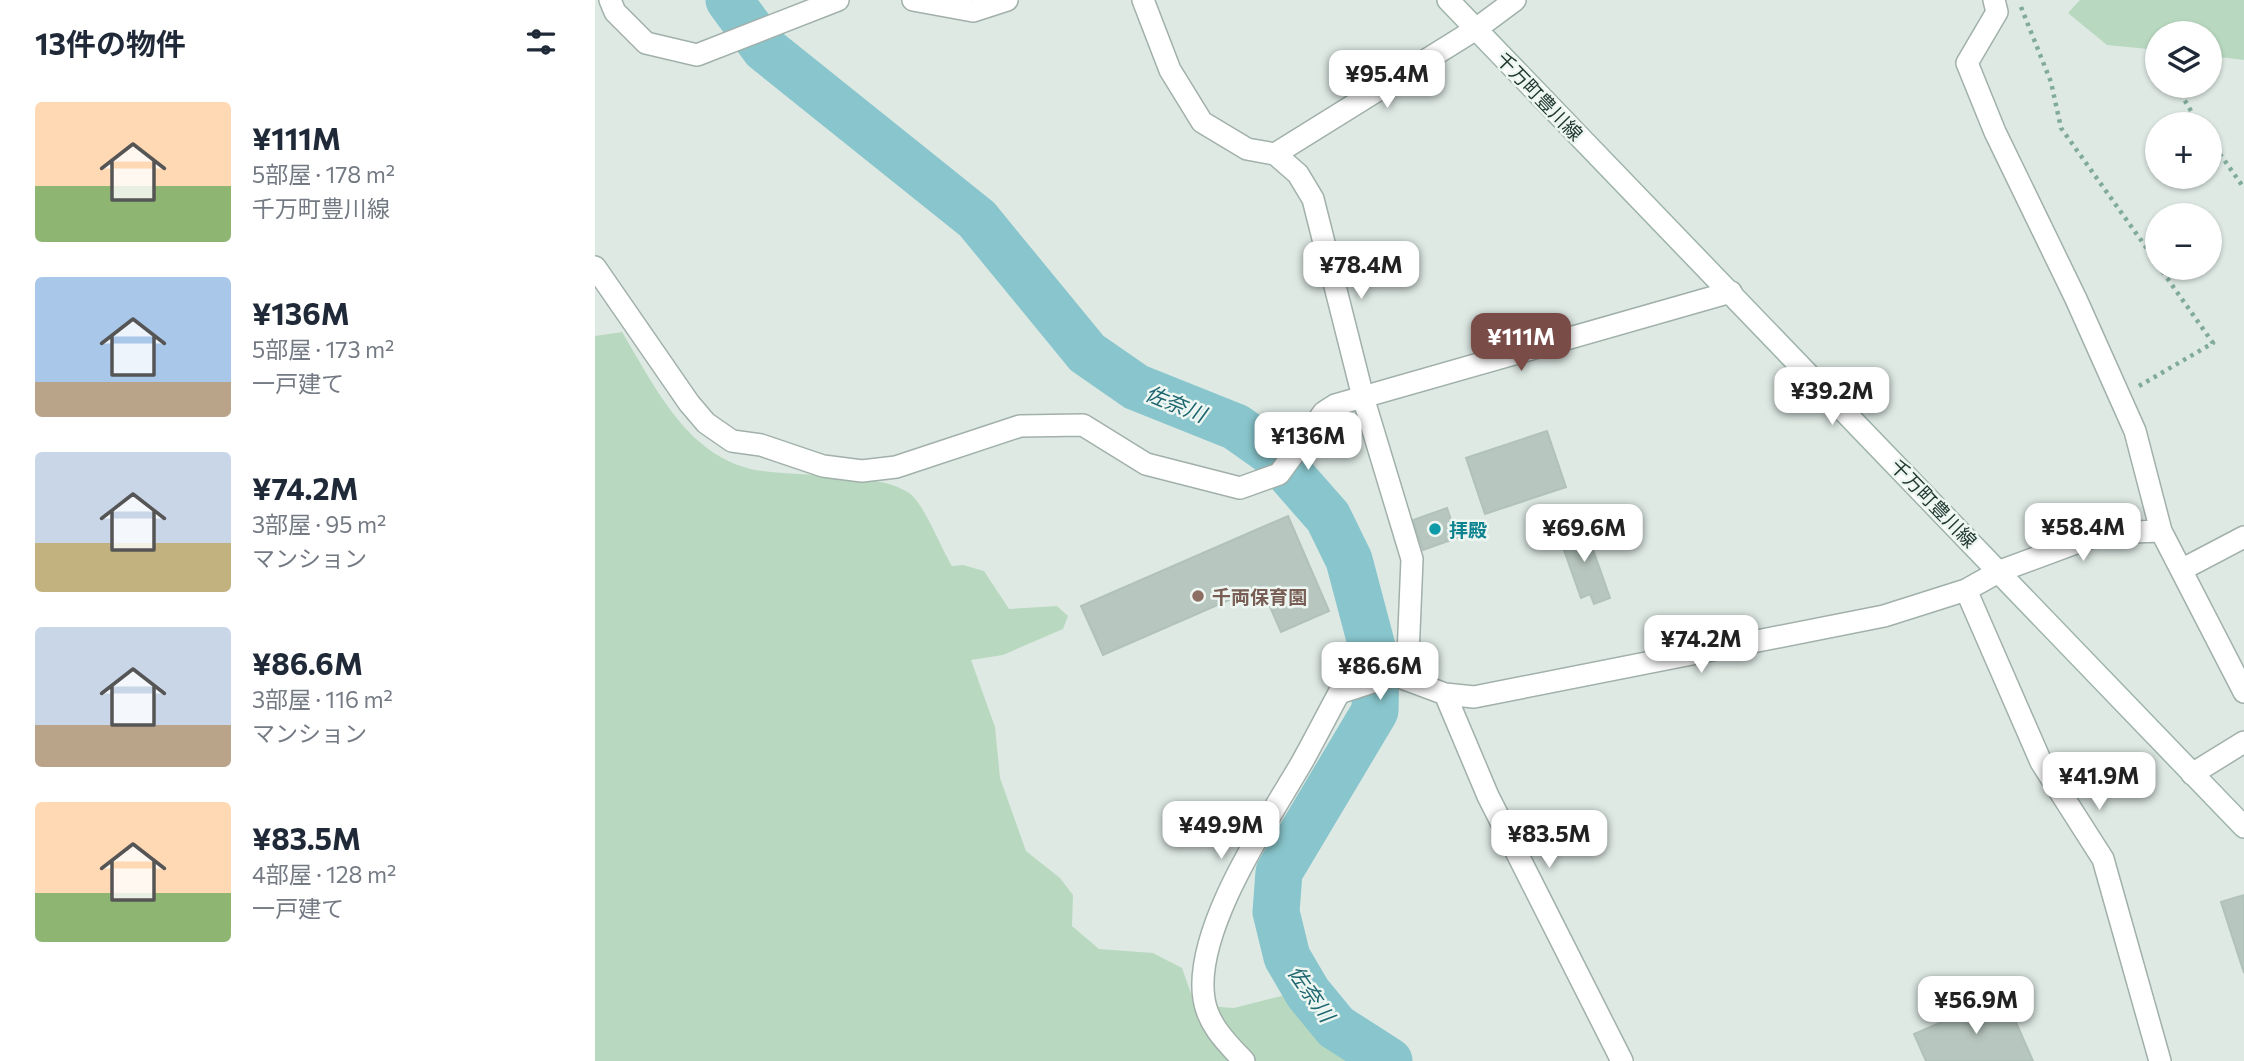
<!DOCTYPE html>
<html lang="ja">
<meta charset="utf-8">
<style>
body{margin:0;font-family:Commissioner,"Noto Sans JP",sans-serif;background:#f2f2f3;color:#1f2937;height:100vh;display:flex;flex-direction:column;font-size:26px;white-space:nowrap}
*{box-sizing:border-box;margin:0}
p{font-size:23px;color:#747a83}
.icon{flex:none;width:38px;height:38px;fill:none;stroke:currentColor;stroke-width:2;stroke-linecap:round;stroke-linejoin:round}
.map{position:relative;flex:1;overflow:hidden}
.side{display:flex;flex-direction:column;background:#fff;width:595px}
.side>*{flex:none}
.tools{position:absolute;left:1550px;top:21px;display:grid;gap:14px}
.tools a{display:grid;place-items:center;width:77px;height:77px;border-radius:50%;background:#fff;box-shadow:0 2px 5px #0004;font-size:35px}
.price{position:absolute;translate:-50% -60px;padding:0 16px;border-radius:14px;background:#fff;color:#222;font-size:23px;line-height:46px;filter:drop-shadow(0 2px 4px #0008)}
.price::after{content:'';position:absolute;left:50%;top:42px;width:21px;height:16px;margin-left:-10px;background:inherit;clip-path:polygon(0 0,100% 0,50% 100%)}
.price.selected{background:#7a4c47;color:#fff}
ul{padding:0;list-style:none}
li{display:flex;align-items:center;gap:21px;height:175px;padding:0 35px}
li span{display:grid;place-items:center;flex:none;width:196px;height:140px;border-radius:7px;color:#555}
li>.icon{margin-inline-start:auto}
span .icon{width:84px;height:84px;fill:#fffc;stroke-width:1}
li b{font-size:30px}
h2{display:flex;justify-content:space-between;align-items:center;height:84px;padding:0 35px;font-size:30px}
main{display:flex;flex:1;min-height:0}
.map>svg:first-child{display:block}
.green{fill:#b8d9bf}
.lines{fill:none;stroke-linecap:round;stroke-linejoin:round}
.river{stroke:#88c5cc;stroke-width:47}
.building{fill:#b7c6bf;stroke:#b1c2ba;stroke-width:2}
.street-casing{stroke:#a1b0aa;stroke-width:24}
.secondary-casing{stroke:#9eb4ab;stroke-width:24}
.path{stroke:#80ab9b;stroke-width:4.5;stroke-dasharray:3.5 5;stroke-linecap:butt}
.street{stroke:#fff;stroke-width:21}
.secondary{stroke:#fff;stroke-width:21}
.culture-dot{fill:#0f9aa8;stroke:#eef6f2;stroke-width:2.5}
.education-dot{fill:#8d6e63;stroke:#eef6f2;stroke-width:2.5}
.labels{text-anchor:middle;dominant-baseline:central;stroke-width:5;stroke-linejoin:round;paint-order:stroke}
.street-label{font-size:19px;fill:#203830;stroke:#eef6f2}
.culture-label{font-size:19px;font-weight:bold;fill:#0d838f;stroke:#eef6f2;text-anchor:start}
.education-label{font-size:19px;font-weight:bold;fill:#785e54;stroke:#eef6f2;text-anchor:start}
.water-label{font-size:21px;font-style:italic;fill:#1e6670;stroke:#eef6f2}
</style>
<main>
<section class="side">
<h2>13件の物件<svg class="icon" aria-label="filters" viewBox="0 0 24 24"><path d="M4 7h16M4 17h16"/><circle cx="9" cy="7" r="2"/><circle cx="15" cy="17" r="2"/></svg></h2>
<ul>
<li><span style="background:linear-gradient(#ffd9b3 60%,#8fb573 0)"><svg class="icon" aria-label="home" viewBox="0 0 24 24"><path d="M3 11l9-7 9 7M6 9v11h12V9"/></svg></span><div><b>¥111M</b><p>5部屋 · 178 m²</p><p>千万町豊川線</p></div></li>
<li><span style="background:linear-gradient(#a9c7e8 75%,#b9a48a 0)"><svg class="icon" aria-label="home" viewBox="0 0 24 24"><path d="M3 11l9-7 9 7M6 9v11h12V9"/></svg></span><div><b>¥136M</b><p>5部屋 · 173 m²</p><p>一戸建て</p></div></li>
<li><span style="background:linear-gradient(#c9d6e8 65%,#c2b280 0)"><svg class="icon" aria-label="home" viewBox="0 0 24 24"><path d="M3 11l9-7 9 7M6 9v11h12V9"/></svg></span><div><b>¥74.2M</b><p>3部屋 · 95 m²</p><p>マンション</p></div></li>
<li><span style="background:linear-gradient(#c9d6e8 70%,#b9a48a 0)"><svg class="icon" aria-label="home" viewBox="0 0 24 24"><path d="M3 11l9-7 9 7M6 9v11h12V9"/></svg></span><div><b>¥86.6M</b><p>3部屋 · 116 m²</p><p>マンション</p></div></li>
<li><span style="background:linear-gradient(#ffd9b3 65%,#8fb573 0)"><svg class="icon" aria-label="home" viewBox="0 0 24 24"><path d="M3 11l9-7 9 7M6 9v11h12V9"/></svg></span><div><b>¥83.5M</b><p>4部屋 · 128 m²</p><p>一戸建て</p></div></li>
</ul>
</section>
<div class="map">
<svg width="1649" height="1061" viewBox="0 0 1649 1061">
<rect width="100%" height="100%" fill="#dee9e4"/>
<!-- green -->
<path class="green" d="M 1485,0 L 1649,0 L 1649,60 L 1615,56 L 1615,33 L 1563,33 L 1563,50 L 1512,45 L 1473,13 Z
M 27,332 C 61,388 94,461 167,471 C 191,474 217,474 242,477 C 266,480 293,479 314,493 C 328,502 346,548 357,566 L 368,565 L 389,571 L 414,609 L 462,606 L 473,616 L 468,629 L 408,655 L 376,660 L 400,727 L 405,778 L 431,851 L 465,878 L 478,895 L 477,926 L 504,949 L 558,953 L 587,968 L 600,1005 L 639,1008 L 690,995 L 716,1025 L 764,1061 L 0,1061 L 0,336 Z"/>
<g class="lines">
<!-- river -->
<path class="river" d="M 134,0 L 170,49 L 382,219 L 492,353 L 541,387 L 641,427 L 675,451 L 733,517 L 754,560 L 781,662 L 780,711 L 684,872 L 681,912 L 692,957 L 713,993 L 741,1027 L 794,1061"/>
</g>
<!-- building -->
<path class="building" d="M 952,431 L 971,487 L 890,514 L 871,458 Z
M 852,508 L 862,538 L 828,550 L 818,520 Z
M 693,516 L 734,611 L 686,632 L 666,586 L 508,655 L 486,606 Z
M 989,524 L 1015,598 L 999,604 L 995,594 L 986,598 L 963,533 Z
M 1649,895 L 1649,973 L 1626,902 Z
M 1409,995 L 1438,1061 L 1331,1061 L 1319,1034 Z"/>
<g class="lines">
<defs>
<path id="street" d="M 15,0 L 20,12 L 51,43 L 102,55 L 243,0
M 318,0 L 378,11 L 412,0
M 548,0 L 575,70 L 607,122 L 652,149 L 680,154 L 703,174 L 718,199 L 768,397 L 817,559 L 812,680
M 1399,0 L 1402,12 L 1372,63 L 1400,132 L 1481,299 L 1540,431 L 1566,531 L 1649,692
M 680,154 L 881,29 L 920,0
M 0,267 L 94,403 L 111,423 L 137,441 L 166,445 L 228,466 L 267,471 L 301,467 L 425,426 L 488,425 L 551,464 L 645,488 L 684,474 L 729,412 L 740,405 L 1136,292
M 1588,569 L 1649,537
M 1371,590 L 1446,762 L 1508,859 L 1565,1061
M 850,694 L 893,796 L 1027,1061
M 1597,774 L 1649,742
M 649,1061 C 632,1043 613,1025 609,999 C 598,931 672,822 706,764 C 719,741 731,717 744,693 L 799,675 L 850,694 L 879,697 L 1289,616 L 1371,590 L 1405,571 L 1508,533 L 1566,531"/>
<path id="secondary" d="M 853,0 L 1649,827"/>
</defs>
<!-- street casing -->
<use href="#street" class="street-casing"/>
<!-- secondary casing -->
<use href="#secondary" class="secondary-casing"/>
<!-- path -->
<path class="path" d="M 1426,7 L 1456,82 L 1466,128 L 1563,264
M 1581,86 L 1604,124
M 1615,140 L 1649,188
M 1544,386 L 1618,343 L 1565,268"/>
<!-- street -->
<use href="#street" class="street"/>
<!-- secondary -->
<use href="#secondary" class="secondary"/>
</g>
<!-- markers -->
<circle class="culture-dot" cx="840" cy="529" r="7"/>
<circle class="education-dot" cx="603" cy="596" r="7"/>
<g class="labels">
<!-- street labels -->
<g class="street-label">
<text transform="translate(945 96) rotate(46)">千万町豊川線</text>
<text transform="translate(1339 503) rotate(46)">千万町豊川線</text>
</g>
<!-- culture labels -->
<g class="culture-label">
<text x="854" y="529">拝殿</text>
</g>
<!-- education labels -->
<g class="education-label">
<text x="617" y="596">千両保育園</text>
</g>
<!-- water labels -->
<g class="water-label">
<text transform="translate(581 403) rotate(22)">佐奈川</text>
<text transform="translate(717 993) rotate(55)">佐奈川</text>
</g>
</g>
</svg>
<div class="tools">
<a><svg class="icon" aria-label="layers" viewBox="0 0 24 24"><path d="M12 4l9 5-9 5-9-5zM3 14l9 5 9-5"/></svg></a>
<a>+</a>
<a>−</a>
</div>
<b class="price" style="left:792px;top:110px">¥95.4M</b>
<b class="price" style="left:766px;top:301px">¥78.4M</b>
<b class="price selected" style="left:926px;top:373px">¥111M</b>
<b class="price" style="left:1237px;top:427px">¥39.2M</b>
<b class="price" style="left:713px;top:472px">¥136M</b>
<b class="price" style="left:1488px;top:563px">¥58.4M</b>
<b class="price" style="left:989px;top:564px">¥69.6M</b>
<b class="price" style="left:1106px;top:675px">¥74.2M</b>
<b class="price" style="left:785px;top:702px">¥86.6M</b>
<b class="price" style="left:1504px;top:812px">¥41.9M</b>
<b class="price" style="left:626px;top:861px">¥49.9M</b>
<b class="price" style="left:954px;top:870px">¥83.5M</b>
<b class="price" style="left:1381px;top:1036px">¥56.9M</b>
</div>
</main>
